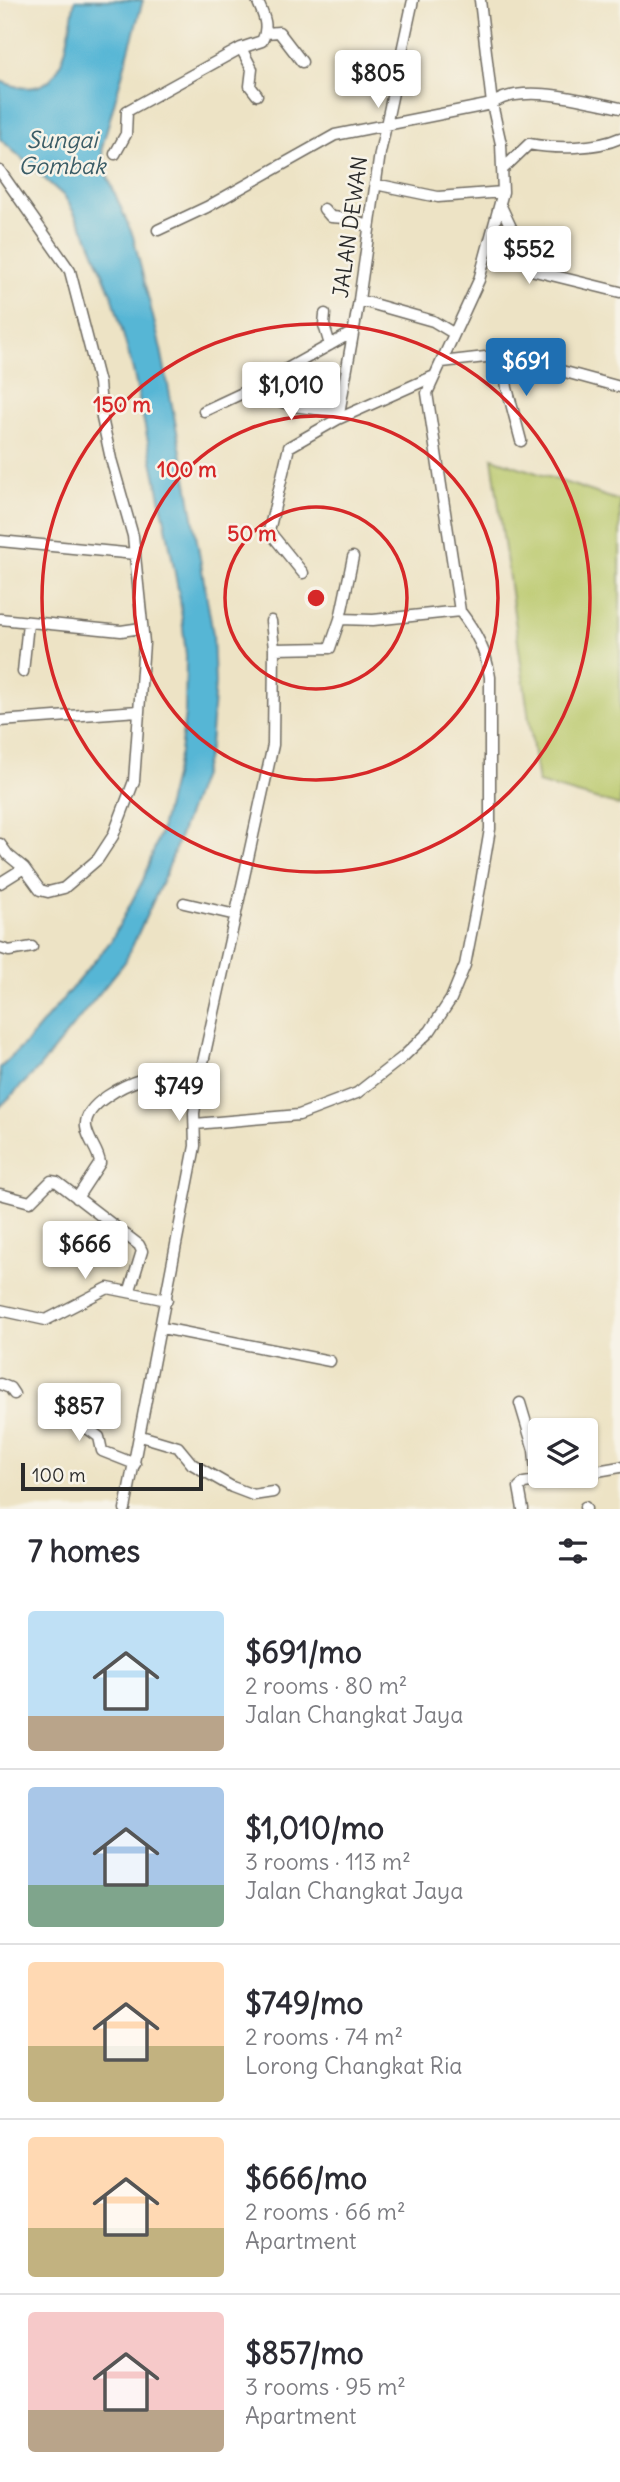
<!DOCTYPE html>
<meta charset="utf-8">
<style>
body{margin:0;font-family:Delius,sans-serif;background:#f7f7f7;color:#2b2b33;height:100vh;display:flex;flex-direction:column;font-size:26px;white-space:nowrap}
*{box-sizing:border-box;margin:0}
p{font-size:23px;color:#7c7c81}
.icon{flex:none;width:38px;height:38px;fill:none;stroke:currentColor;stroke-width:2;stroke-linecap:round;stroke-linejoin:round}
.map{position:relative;height:1509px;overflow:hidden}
.panel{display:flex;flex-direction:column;background:#fff;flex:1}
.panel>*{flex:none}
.fabs{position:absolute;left:528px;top:1418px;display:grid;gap:14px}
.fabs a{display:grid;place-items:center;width:70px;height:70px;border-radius:7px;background:#fff;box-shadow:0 2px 5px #0004;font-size:35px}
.scale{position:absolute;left:21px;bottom:18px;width:182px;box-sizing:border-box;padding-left:7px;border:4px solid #2b2b2b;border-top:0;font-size:19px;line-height:24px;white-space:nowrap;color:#2b2b2b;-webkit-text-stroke:5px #f7f3e8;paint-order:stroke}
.price{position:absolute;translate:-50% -60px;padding:0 16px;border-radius:7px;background:#fff;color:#222;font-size:23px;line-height:46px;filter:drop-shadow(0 2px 4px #0008)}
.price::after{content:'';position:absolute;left:50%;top:42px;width:21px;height:16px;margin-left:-10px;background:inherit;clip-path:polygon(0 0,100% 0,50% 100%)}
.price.on{background:#1f6fb2;color:#fff}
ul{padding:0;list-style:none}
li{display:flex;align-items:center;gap:21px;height:175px;padding:0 28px}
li+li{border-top:2px solid #e1e1e2}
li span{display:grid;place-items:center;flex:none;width:196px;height:140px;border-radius:7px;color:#555}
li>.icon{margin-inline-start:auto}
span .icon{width:84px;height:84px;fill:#fffc;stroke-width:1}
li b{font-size:30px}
h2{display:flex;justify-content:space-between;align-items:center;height:84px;padding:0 28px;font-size:30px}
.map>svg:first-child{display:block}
.green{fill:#b9c86b;stroke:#727a4b;stroke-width:2}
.water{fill:#57b6d5;stroke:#417080;stroke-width:2}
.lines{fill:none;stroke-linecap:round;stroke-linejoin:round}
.minor-casing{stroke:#6f6b61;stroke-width:13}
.minor{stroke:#fff;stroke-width:10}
.ring{fill:none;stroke:#d62828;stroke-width:3.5}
.labels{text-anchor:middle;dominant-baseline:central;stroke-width:5;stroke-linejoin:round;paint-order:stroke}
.street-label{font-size:21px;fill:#2b2b2b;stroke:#f7f3e8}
.water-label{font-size:23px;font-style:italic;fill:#3a5c66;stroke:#f7f3e8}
.centre{fill:#d62828;stroke:#f7f3e8;stroke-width:3.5}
.ring-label{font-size:21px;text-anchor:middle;font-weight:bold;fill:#d62828;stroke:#f7f3e8;stroke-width:5;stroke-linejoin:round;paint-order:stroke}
</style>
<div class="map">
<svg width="620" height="1509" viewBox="0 0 620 1509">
<rect width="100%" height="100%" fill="#f7f3e8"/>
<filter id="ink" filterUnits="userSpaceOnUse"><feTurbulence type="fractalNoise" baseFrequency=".0143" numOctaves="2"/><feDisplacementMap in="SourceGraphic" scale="14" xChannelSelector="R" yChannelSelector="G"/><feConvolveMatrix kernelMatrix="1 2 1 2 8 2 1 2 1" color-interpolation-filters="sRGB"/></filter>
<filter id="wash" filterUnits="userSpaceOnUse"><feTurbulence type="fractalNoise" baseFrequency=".00686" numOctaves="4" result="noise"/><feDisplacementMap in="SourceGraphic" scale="28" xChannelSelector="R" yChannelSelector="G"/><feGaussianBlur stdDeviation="1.57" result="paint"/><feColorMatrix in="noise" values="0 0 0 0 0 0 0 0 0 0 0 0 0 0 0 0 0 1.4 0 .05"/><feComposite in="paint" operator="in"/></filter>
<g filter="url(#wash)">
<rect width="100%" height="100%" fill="#ede3c5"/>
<!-- green -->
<path class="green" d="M 492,458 L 620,501 L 620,806 L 538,783 Z"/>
<!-- water -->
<path class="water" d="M 75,0 L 143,0 L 102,147 L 104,168 L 133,236 L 161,349 L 188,488 L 213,634 L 215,684 L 210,745 L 202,775 L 167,871 L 125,962 L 38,1069 L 0,1107 L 0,1068 L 28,1041 L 111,941 L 143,880 L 160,833 L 180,752 L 185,714 L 186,656 L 180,600 L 168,536 L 133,370 L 113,298 L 88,237 L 65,197 L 0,139 L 0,81 C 65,109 66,45 75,0 Z"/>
</g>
<g filter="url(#ink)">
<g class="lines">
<defs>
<path id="minor" d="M 266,33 L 279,32 L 302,62
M 241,48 L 252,69 L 250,86 L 257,95
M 115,154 L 126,134 L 127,111 L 241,48 L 262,41 C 270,26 263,14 257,0
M 504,168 L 529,144 C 555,149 596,149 620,138
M 0,171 L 70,271 L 99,383 L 102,418 L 111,459 L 133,536 L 144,643 L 134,781 L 113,836 L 98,859 L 64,888 L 48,892 L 40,890 L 24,868 L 8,855 L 0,844
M 375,184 L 438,197 L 503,192
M 500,204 L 531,270 L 620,292
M 324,209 L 331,217 L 345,218 L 368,226
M 158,230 L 207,207 L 335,135 L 492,104 C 521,82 586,101 620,108
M 359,300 L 433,321 L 453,333
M 325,314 L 324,325 L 330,345
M 503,355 L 507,388 L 521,441
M 442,362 L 503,355 L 620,387
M 249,390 L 293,406 L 339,412
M 204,411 L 249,390 L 353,332
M 338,419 L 359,300 L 380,153 L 413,0
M 0,541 L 135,554
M 353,557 L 340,619 L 373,620 L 460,611
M 303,573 L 269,531 L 289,447 L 338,419 L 432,377
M 0,619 L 121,631 L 141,628
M 274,649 L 330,648 L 340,619
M 23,672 L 28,623
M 0,721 L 138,711
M 0,883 L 24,868
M 184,903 L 236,915
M 0,948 L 9,951 L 32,947
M 195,1124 L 299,1115 L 357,1093 L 403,1057 L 430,1031 L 451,999 L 465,965 L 480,888 L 490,829 L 490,677 C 486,651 476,632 460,611 L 427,393 L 479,280 L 503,192 L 501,144 L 492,104 L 480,0
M 0,1194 L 30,1202 L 51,1181 L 57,1182 L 139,1245 L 142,1251 L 130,1290
M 77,1198 L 100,1163 C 98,1149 88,1141 86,1127 C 83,1104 126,1084 143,1079 L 195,1102
M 0,1310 L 46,1320 L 108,1288 L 167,1300
M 162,1328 L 330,1361
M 0,1384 L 10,1388 L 14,1394
M 89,1400 L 75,1419 L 99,1437 L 102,1451 L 135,1464
M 520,1403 L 534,1450 L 537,1482
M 141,1436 L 178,1447 L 192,1464 L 232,1487 L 253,1495 L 273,1492
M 586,1473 L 620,1467
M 585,1507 L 586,1509
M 125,1509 L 195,1146 L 194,1113 L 200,1076 L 273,745 L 274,649 L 271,621
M 523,1509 L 519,1487 L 524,1483 L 575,1475"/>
</defs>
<!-- minor casing -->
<use href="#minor" class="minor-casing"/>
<!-- minor -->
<use href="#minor" class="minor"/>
</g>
</g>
<!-- distance rings -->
<g class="ring">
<circle cx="316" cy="598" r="91"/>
<circle cx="316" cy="598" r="182"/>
<circle cx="316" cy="598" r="274"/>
</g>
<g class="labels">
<!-- street labels -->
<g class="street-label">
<text transform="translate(350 227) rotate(-82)">JALAN DEWAN</text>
</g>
<!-- water labels -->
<g class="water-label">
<text x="62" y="139">Sungai<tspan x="62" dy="26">Gombak</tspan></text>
</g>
</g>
<circle cx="316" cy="598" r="10" class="centre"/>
<g class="ring-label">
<text x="122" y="412">150 m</text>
<text x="187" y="477">100 m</text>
<text x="252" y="541">50 m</text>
</g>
</svg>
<div class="fabs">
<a><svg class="icon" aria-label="layers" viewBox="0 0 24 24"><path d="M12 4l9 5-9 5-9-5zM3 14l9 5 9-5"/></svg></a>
</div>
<div class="scale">100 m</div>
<b class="price" style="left:378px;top:110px">$805</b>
<b class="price" style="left:529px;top:286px">$552</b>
<b class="price on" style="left:526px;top:398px">$691</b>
<b class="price" style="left:291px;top:422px">$1,010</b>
<b class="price" style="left:179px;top:1123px">$749</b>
<b class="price" style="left:85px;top:1281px">$666</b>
<b class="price" style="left:79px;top:1443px">$857</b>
</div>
<section class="panel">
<h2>7 homes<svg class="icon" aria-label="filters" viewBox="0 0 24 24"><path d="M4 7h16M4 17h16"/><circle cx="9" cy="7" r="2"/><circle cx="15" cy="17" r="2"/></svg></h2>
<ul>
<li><span style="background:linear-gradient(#bfe0f5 75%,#b9a48a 0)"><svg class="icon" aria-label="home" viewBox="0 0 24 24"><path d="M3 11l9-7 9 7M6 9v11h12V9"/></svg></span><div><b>$691/mo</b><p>2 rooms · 80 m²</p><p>Jalan Changkat Jaya</p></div></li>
<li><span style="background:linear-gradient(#a9c7e8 70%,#7fa58c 0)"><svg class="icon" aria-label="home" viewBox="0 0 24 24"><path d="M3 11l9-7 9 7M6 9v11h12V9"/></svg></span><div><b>$1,010/mo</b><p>3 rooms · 113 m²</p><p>Jalan Changkat Jaya</p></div></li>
<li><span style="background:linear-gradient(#ffd9b3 60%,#c2b280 0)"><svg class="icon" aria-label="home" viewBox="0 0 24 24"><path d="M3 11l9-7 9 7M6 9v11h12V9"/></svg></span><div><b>$749/mo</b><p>2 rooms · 74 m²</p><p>Lorong Changkat Ria</p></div></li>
<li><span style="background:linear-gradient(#ffd9b3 65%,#c2b280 0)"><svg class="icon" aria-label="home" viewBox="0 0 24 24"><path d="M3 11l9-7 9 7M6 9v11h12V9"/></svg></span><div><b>$666/mo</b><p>2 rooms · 66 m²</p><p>Apartment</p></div></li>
<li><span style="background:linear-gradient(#f6c9c9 70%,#b9a48a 0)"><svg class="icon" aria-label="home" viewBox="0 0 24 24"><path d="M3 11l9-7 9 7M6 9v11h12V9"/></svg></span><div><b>$857/mo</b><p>3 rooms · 95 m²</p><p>Apartment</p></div></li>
</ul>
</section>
